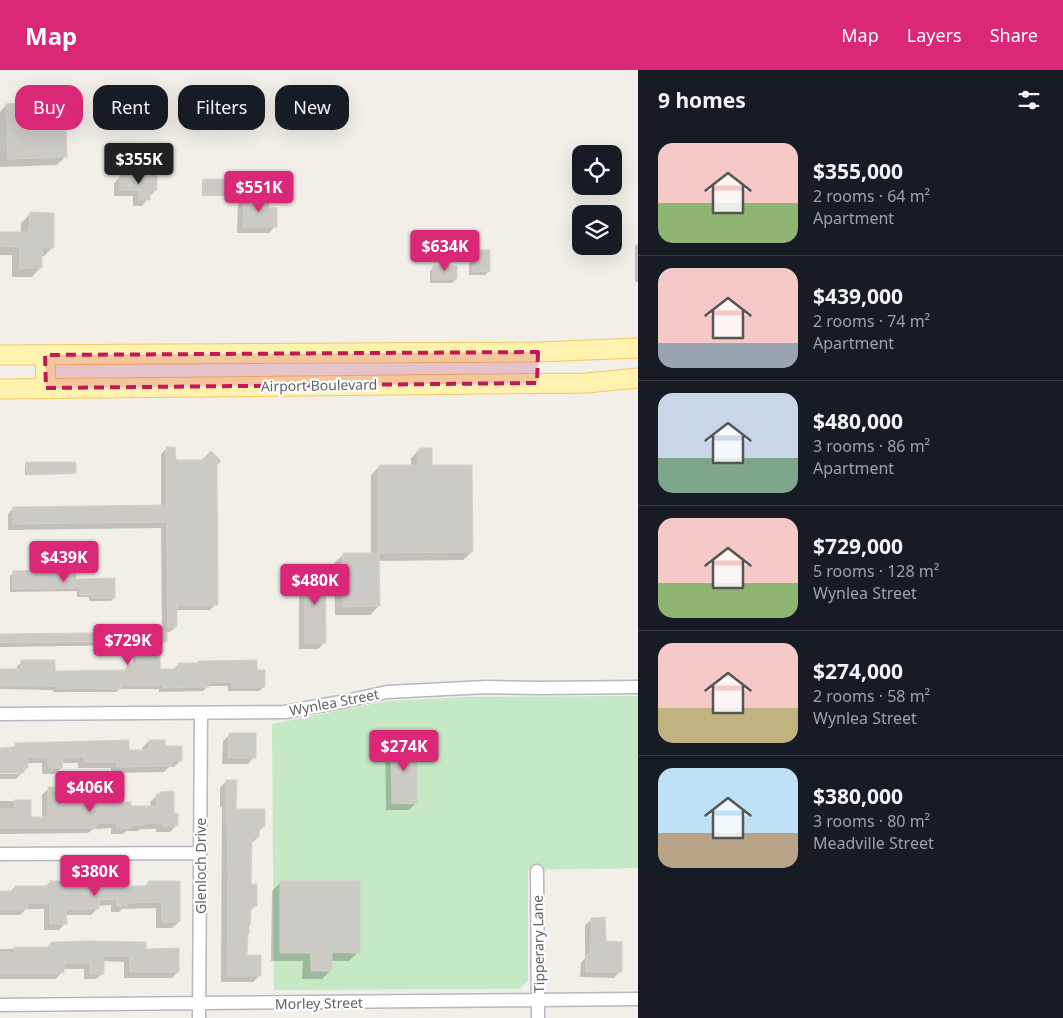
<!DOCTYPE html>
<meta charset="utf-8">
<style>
body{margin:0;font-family:"Noto Sans",sans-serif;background:#20242c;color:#f1f3f6;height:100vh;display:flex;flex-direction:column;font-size:19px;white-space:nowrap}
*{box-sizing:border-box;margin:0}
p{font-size:16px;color:#9ea1a6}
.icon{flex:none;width:28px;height:28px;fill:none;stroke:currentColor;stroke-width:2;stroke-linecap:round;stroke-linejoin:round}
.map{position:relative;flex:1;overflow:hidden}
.side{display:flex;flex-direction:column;background:#171b24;width:425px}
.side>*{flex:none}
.hud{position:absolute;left:15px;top:15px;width:475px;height:45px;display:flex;gap:10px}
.controls{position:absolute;left:572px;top:75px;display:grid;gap:10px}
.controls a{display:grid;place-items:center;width:50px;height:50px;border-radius:10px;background:#171b24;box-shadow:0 5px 20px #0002;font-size:25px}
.price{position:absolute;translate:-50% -42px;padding:0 11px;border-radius:5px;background:#db2777;color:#fff;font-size:16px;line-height:32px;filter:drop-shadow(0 1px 2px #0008)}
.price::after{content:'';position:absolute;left:50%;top:30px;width:15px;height:11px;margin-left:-8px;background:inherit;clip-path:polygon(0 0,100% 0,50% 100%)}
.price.selected{background:#222;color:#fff}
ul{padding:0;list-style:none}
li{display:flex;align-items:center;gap:15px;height:125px;padding:0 20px}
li+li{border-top:1px solid #363941}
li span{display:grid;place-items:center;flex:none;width:140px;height:100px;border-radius:15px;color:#555}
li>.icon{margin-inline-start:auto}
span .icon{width:60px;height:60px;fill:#fffc;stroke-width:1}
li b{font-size:21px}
h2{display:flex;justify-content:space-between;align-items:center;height:60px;padding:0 20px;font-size:21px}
.pill{padding:0 18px;border-radius:15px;background:#171b24;box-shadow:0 5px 20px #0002;font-size:18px;line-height:45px}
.pill.selected{background:#db2777;color:#fff}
header{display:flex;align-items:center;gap:30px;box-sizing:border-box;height:70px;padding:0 25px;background:#db2777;color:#fff}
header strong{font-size:24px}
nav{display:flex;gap:28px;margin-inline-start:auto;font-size:18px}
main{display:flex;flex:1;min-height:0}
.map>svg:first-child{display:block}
.green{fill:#c5e8c5}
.shadow{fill:#0003}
.building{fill:#cccac5;stroke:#d6d1c6}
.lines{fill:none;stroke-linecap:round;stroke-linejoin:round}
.minor-casing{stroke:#b5b8bc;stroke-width:15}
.primary-casing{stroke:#f2c960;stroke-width:21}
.minor{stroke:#fff;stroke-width:12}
.primary{stroke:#fff2af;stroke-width:19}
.marked{fill:#c2185b;fill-opacity:0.2;stroke:#c2185b;stroke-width:4;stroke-dasharray:10 6;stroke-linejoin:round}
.labels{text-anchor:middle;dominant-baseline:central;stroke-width:4.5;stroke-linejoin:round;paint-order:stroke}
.street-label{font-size:14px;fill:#5f6368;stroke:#fff}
</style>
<header>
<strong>Map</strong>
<nav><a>Map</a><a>Layers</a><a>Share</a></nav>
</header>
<main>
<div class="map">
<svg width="638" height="948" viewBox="0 0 638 948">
<rect width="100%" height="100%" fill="#f1efe8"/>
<!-- green -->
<path class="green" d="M 638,626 L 638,798 L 528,800 L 528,910 L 520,919 L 274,920 L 272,654 L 387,631 L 467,627 Z"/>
<!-- shadow -->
<path class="shadow" d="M 6,35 L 66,86 L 57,95 L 0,97 L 0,42 Z
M 121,106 L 156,119 L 142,136 L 133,136 L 133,126 L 114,126 L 114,113 Z
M 203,111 L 226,124 L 224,126 L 202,126 L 202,112 Z
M 244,128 L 267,139 L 275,156 L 269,163 L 237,163 L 238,134 Z
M 30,144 L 53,177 L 44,186 L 41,186 L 40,198 L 32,207 L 12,207 L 12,185 L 0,185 L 0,163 L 21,163 L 21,153 Z
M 638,173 L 638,212 L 635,212 L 635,176 Z
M 473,181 L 489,201 L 485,205 L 469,205 L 469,185 Z
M 434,197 L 456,209 L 452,213 L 430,213 L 430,201 Z
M 167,378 L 174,391 L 215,395 L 216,534 L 210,540 L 175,540 L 176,557 L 170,562 L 166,562 L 166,571 L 161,575 L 159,575 L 159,600 L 174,599 L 178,595 L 196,595 L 198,592 L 256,601 L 264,617 L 259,621 L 228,621 L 228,616 L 208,616 L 203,621 L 159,622 L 159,619 L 119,619 L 116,622 L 53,622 L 53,620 L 0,619 L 0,600 L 17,600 L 17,596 L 22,592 L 54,602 L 123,602 L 128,595 L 133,595 L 133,575 L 0,577 L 0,565 L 162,564 L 161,458 L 8,460 L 8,444 L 13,438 L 161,436 L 161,384 Z
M 419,380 L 431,396 L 472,482 L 463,490 L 378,491 L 379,536 L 370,545 L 335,545 L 334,493 L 343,485 L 371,484 L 371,405 L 379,397 L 411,396 L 411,388 Z
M 27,394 L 75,402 L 73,404 L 25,405 L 25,395 Z
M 305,500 L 324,573 L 318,579 L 299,579 L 299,506 Z
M 14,502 L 75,510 L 114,527 L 111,531 L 89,531 L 89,527 L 77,527 L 77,521 L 10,522 L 10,506 Z
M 229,665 L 254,687 L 248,694 L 222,694 L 223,671 Z
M 149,671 L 164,677 L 181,690 L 174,697 L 169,697 L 164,702 L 111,703 L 111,698 L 78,698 L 78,693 L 61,693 L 61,698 L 55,704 L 42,704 L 42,693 L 27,693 L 27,698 L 16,709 L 0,709 L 0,704 L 19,704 L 22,702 L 0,702 L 0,679 L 11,679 L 16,674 L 142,682 L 142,678 Z
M 392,672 L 416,733 L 409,740 L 386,740 L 385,679 Z
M 226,711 L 235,740 L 264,756 L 258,762 L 258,767 L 252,773 L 249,815 L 255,836 L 249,842 L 246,886 L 260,905 L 253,912 L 221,912 L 222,737 L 220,737 L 220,718 Z
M 49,718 L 57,730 L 120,733 L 130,737 L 151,737 L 150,732 L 160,723 L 173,745 L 177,755 L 170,762 L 156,762 L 156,759 L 140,759 L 138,761 L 127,761 L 123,764 L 111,764 L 111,758 L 93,759 L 88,763 L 0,764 L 0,731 L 30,731 L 30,748 L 42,748 L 42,725 Z
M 50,812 L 65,818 L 84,818 L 87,815 L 115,815 L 117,812 L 129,817 L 144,817 L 149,812 L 179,852 L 172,858 L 156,858 L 156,838 L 122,839 L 119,842 L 111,842 L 111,835 L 98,836 L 98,838 L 91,845 L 65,845 L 65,853 L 59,860 L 44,860 L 44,839 L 26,839 L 20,845 L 0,845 L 0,822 L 10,822 L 15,817 L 45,817 Z
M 281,812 L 358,882 L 349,891 L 331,891 L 331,900 L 322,909 L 302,909 L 303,891 L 271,891 L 272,821 Z
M 592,849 L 620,902 L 614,908 L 580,907 L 581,893 L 585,888 L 585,855 Z
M 51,873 L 144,880 L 178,902 L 172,908 L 124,908 L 124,892 L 103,891 L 103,903 L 96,909 L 84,909 L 84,899 L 62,899 L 62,902 L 56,909 L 0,909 L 0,879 L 46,878 Z"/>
<!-- building -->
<path class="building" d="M 65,32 L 67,87 L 8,89 L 6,34 Z
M 120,105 L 157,105 L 157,120 L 150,120 L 150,130 L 139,130 L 139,120 L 120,120 Z
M 203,109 L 227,109 L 228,125 L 203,125 Z
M 244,127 L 269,127 L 269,138 L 277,138 L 277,157 L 243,157 Z
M 30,142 L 54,143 L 54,178 L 42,178 L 42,198 L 20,198 L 20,177 L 0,176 L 0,162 L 29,162 Z
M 473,180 L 490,180 L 490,202 L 473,201 Z
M 433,196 L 457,196 L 457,209 L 433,209 Z
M 166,377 L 175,377 L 176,390 L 202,390 L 211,381 L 221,391 L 217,395 L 218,535 L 177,535 L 177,557 L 168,557 L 167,452 L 13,454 L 13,437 L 167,435 Z
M 419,378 L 432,378 L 432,395 L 472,395 L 473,482 L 379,483 L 379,395 L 419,395 Z
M 26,392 L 76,392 L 76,403 L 27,404 Z
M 343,483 L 379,483 L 380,536 L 343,537 Z
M 305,498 L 325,498 L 326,573 L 305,573 Z
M 76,500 L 76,509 L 115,508 L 115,528 L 92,528 L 92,525 L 80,525 L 80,518 L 13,519 L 13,501 Z
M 167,562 L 167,571 L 160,571 L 160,599 L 178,599 L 178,593 L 198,593 L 198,591 L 257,590 L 257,600 L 265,600 L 265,617 L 232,617 L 232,612 L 209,612 L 209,617 L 195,617 L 163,618 L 163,615 L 121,615 L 121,619 L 57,618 L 57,616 L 0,615 L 0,599 L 21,599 L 21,590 L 55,590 L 55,601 L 127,600 L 127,594 L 137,594 L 137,571 L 0,573 L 0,564 Z
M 229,663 L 256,663 L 256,688 L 228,688 Z
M 129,670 L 129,680 L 149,680 L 149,670 L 165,670 L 165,676 L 182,676 L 182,691 L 172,691 L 172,696 L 117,697 L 117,692 L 84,692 L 84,687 L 63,687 L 62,698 L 48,698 L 48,687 L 28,687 L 28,698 L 24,698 L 24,703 L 0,703 L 0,678 L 15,677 L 15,673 Z
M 391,671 L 417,671 L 417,734 L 392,733 Z
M 226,710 L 237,710 L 236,739 L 265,739 L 265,757 L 259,756 L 259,767 L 252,767 L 251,814 L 257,814 L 257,836 L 251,837 L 250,856 L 249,856 L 249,864 L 248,864 L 247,885 L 261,885 L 261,906 L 227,906 L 228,801 Z
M 48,717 L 58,717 L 59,729 L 122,728 L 122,732 L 131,732 L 131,736 L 157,736 L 156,724 L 160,724 L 160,722 L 174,721 L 174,743 L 178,743 L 178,756 L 162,756 L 162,753 L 145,753 L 145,755 L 131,755 L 131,758 L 117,758 L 117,753 L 96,753 L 96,758 L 0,758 L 0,739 L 14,739 L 14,730 L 31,730 L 31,747 L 48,747 Z
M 50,811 L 66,811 L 66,817 L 87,817 L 87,813 L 117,813 L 117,811 L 130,811 L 130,816 L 148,816 L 148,811 L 180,811 L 180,852 L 162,852 L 162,832 L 127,833 L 127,836 L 117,836 L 117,829 L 99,830 L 99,839 L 66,839 L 67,854 L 50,854 L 50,833 L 28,833 L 28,839 L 0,839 L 0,821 L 15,821 L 15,816 L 50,816 Z
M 280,811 L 360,811 L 360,883 L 332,882 L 332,901 L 311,901 L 311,883 L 280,883 Z
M 605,847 L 606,871 L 622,872 L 622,902 L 586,902 L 586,885 L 590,885 L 592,871 L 591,848 Z
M 90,871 L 146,872 L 146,879 L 179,878 L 179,902 L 130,902 L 130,886 L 104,886 L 104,904 L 90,904 L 90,893 L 64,893 L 64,903 L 0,903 L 0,882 L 15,882 L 15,877 L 51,877 L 51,872 Z"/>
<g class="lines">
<defs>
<path id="minor" d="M 0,644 L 285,642 L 346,631 L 387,622 L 486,617 L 540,618 L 638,617
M 0,784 L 200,783
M 537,801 L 538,948
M 0,935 L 638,929
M 199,948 L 201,643"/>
<path id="primary" d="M 0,285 L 538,282 L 638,278
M 45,285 L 46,318
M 0,319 L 587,313 L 638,308"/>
</defs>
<!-- minor casing -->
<use href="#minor" class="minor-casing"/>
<!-- primary casing -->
<use href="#primary" class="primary-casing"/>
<!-- minor -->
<use href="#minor" class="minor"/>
<!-- primary -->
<use href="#primary" class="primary"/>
</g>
<!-- marked area -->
<path class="marked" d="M 538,282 L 537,313 L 46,318 L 45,285 Z"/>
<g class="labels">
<!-- street labels -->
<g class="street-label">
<text transform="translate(319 315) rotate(-1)">Airport Boulevard</text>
<text transform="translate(334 632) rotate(-11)">Wynlea Street</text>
<text transform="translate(200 796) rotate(-90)">Glenloch Drive</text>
<text transform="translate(538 874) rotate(-91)">Tipperary Lane</text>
<text transform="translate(319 933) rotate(-1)">Morley Street</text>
</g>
</g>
</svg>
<div class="controls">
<a><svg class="icon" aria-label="locate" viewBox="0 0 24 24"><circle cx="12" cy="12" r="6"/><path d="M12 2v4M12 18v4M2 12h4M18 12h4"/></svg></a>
<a><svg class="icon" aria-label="layers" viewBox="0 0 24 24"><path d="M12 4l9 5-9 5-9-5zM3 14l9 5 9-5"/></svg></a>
</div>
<b class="price selected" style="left:139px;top:115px">$355K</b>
<b class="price" style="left:259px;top:143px">$551K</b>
<b class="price" style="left:445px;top:202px">$634K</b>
<b class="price" style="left:64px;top:513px">$439K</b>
<b class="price" style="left:315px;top:536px">$480K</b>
<b class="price" style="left:128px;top:596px">$729K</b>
<b class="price" style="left:404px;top:702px">$274K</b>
<b class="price" style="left:90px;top:743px">$406K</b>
<b class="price" style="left:95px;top:827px">$380K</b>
<div class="hud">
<a class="pill selected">Buy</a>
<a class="pill">Rent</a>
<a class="pill">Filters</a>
<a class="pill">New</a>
</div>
</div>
<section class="side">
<h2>9 homes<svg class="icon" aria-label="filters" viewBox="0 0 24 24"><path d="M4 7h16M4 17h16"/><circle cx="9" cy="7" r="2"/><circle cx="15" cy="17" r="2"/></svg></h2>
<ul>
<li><span style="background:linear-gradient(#f6c9c9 60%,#8fb573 0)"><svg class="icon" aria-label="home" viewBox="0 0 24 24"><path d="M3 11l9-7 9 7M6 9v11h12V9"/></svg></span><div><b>$355,000</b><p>2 rooms · 64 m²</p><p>Apartment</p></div></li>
<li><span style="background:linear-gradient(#f6c9c9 75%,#9aa5b1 0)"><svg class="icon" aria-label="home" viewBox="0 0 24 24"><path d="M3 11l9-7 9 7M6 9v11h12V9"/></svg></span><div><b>$439,000</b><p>2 rooms · 74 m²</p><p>Apartment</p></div></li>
<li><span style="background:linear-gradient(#c9d6e8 65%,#7fa58c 0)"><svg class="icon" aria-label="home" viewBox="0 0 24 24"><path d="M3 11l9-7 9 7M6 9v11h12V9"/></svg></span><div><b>$480,000</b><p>3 rooms · 86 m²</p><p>Apartment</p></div></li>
<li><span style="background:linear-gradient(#f6c9c9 65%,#8fb573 0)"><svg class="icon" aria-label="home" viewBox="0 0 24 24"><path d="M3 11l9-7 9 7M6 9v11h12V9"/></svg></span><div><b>$729,000</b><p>5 rooms · 128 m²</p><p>Wynlea Street</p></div></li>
<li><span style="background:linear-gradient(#f6c9c9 65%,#c2b280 0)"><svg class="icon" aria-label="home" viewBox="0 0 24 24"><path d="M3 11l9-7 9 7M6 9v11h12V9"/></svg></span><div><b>$274,000</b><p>2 rooms · 58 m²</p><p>Wynlea Street</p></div></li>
<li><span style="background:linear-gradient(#bfe0f5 65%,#b9a48a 0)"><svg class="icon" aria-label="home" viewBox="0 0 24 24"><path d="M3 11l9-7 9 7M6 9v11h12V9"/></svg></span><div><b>$380,000</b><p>3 rooms · 80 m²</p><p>Meadville Street</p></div></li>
</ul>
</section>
</main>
